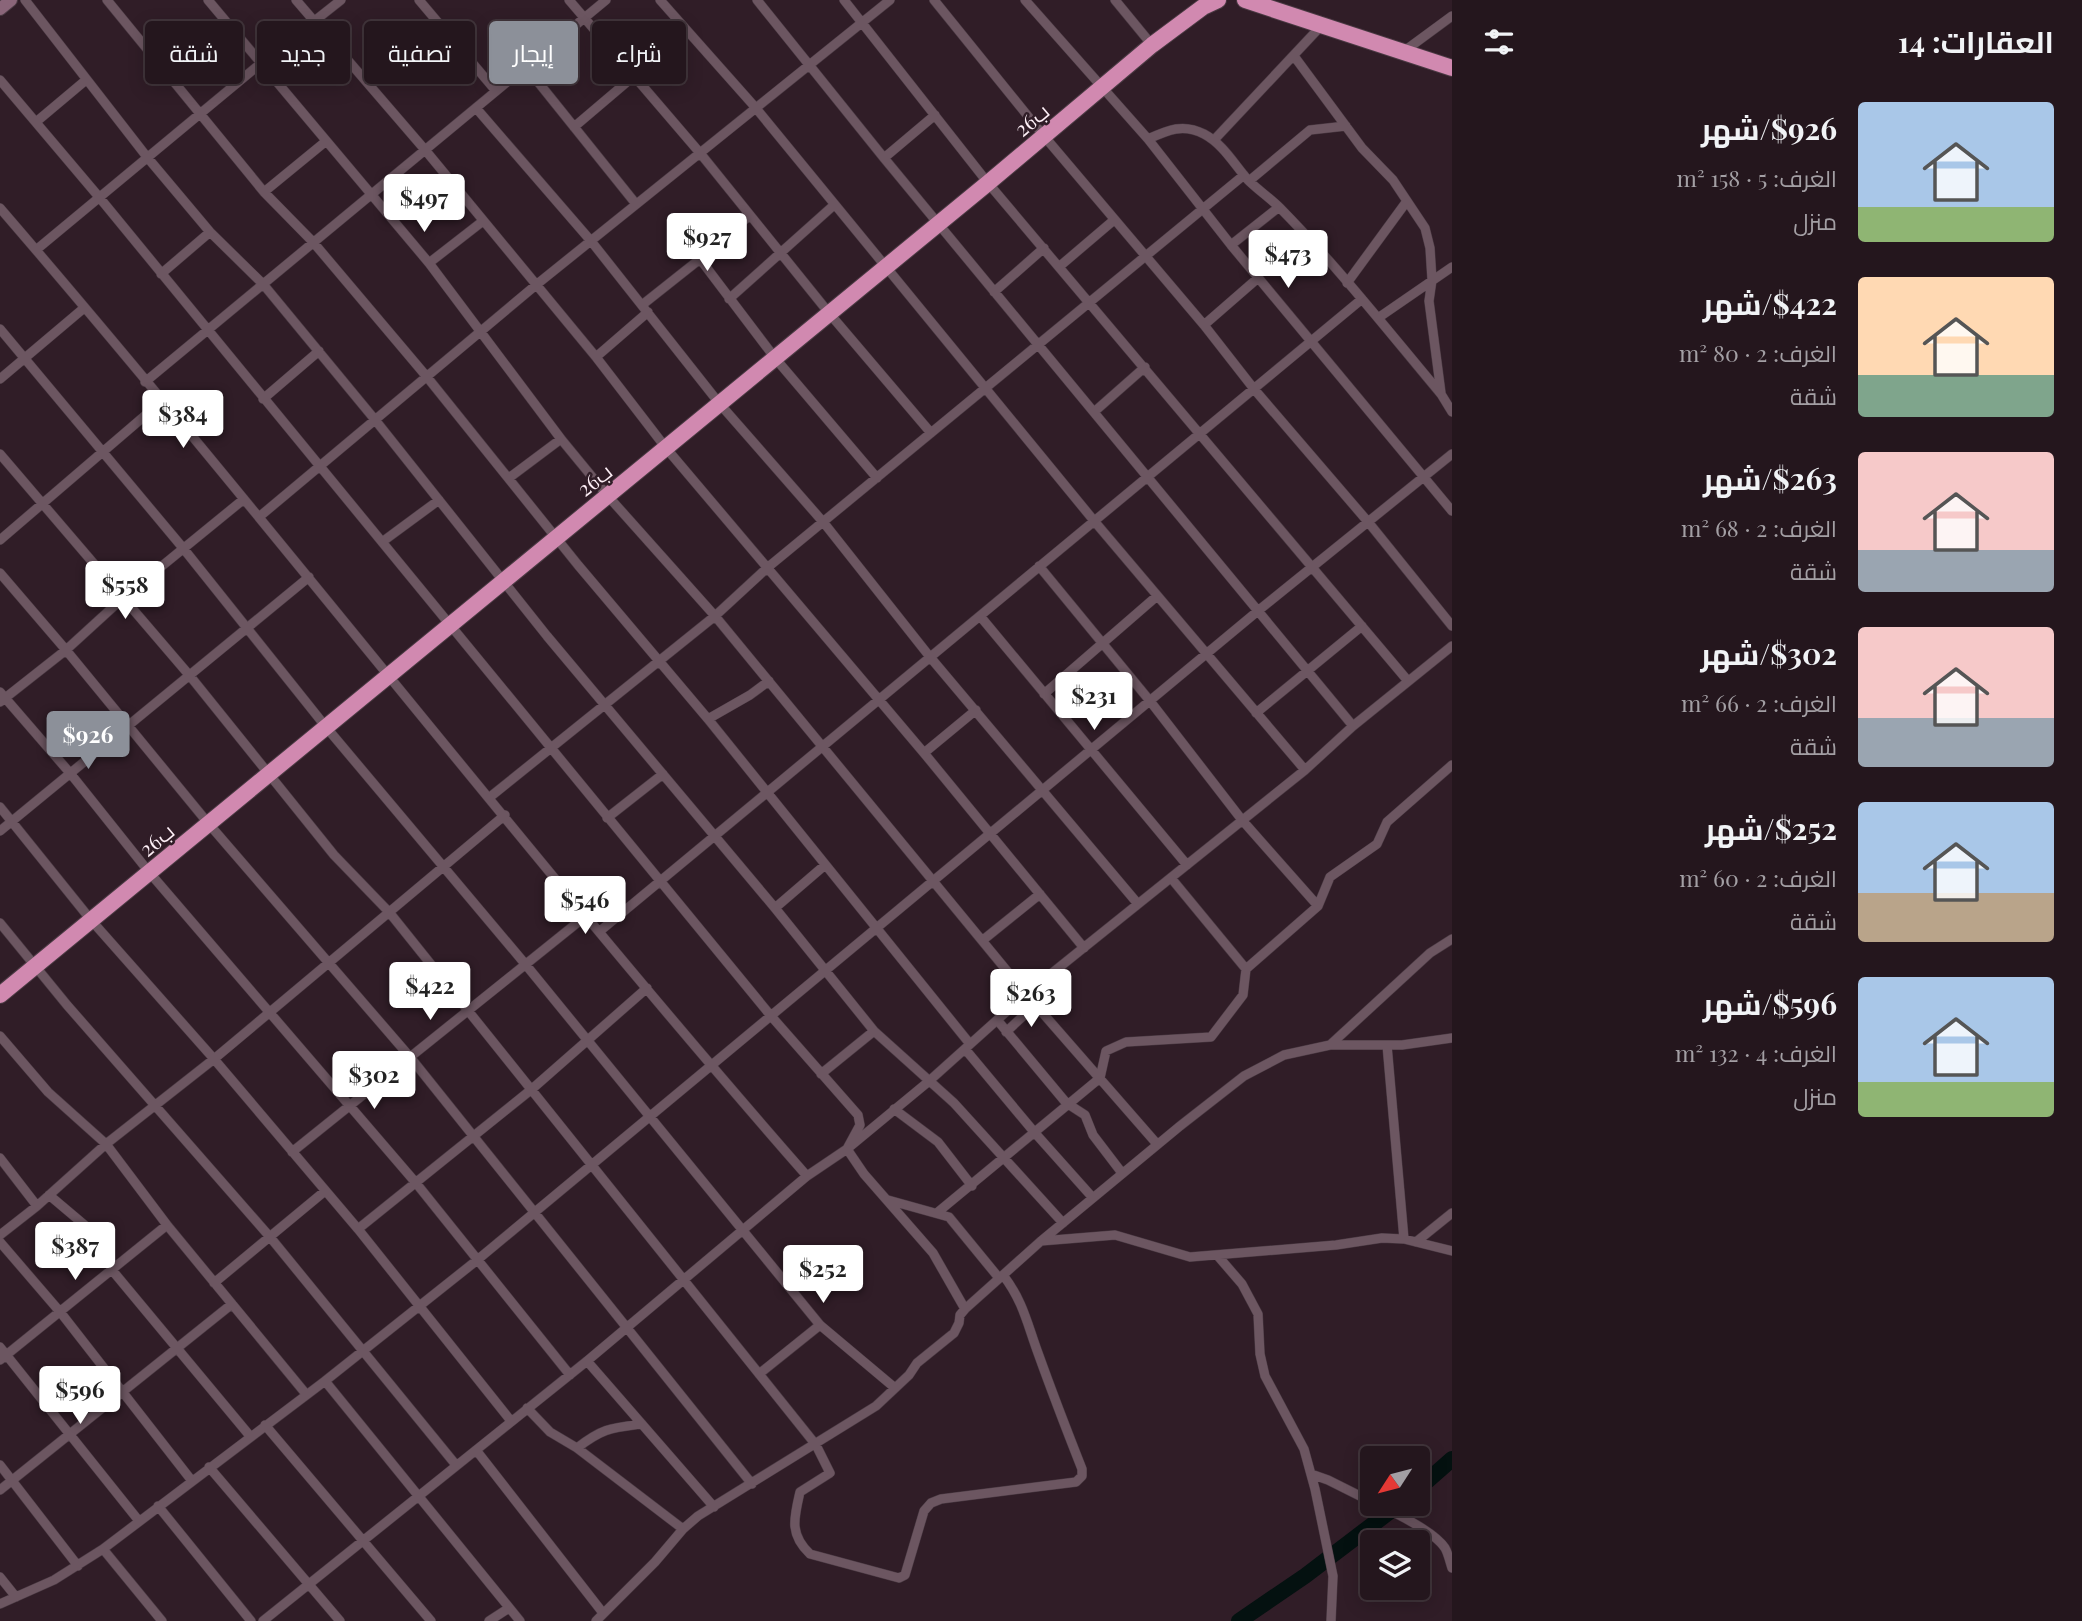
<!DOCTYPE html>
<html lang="ar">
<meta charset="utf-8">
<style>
body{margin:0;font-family:"Playfair Display",Cairo,serif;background:#2c1f26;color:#f1f3f6;direction:rtl;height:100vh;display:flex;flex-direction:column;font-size:26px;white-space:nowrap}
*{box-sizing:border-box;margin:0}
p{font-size:23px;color:#a39fa4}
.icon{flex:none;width:38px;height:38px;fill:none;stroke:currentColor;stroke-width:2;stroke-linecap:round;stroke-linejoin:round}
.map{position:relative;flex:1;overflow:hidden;direction:ltr}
.panel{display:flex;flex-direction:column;background:#24161d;width:630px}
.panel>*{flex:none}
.top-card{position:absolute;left:21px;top:21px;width:665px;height:63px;direction:rtl;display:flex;gap:14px}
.needle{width:46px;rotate:234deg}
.tools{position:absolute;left:1360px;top:1446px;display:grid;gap:14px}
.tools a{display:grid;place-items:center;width:70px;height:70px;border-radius:7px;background:#24161d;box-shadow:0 4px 18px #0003,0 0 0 2px #41353b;font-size:35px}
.price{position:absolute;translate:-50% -60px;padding:0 16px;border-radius:7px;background:#fff;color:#222;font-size:23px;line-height:46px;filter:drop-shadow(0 2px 4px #0008)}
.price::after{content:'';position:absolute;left:50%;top:42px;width:21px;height:16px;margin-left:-10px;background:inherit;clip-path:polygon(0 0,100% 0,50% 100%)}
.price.on{background:#8c9099;color:#fff}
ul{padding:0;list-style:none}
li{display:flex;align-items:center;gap:21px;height:175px;padding:0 28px}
li span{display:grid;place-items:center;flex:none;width:196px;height:140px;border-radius:7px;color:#555}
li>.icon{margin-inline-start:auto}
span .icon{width:84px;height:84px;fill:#fffc;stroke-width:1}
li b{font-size:30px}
h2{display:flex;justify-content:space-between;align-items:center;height:84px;padding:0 28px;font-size:30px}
.pill{padding:0 24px;border-radius:7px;background:#24161d;box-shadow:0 4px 18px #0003,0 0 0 2px #41353b;font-size:24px;line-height:63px}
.pill.on{background:#8c9099;color:#fff}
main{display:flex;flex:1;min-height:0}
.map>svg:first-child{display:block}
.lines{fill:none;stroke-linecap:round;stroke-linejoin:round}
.river{stroke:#041110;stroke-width:16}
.street-casing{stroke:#4a3a43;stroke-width:10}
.secondary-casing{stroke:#4a3a43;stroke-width:14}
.highway-casing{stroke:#4a3a43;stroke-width:18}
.street{stroke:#6c5661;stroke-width:9}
.secondary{stroke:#8a6579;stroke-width:12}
.highway{stroke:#d189b0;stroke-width:16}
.labels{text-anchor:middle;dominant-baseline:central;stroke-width:5;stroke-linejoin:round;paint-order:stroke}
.street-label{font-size:21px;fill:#fdeff6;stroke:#301d27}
</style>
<main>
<section class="panel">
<h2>العقارات: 14<svg class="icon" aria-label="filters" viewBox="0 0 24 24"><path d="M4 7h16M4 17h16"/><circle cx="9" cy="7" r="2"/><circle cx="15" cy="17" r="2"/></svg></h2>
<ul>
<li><span style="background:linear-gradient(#a9c7e8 75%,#8fb573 0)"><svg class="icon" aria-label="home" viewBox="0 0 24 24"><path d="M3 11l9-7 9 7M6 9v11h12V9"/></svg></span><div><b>$926/شهر</b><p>الغرف: 5 · 158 m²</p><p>منزل</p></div></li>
<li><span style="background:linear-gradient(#ffd9b3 70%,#7fa58c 0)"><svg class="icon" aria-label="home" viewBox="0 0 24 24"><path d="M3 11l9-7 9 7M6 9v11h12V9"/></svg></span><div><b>$422/شهر</b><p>الغرف: 2 · 80 m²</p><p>شقة</p></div></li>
<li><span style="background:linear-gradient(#f6c9c9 70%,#9aa5b1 0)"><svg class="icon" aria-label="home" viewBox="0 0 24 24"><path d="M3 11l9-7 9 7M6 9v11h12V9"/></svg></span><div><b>$263/شهر</b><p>الغرف: 2 · 68 m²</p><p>شقة</p></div></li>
<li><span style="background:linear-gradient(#f6c9c9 65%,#9aa5b1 0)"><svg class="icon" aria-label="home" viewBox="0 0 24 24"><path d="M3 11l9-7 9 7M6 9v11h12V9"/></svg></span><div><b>$302/شهر</b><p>الغرف: 2 · 66 m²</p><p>شقة</p></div></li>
<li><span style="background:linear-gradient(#a9c7e8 65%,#b9a48a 0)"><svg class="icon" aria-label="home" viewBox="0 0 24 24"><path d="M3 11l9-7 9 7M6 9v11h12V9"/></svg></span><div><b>$252/شهر</b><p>الغرف: 2 · 60 m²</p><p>شقة</p></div></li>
<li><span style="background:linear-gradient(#a9c7e8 75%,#8fb573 0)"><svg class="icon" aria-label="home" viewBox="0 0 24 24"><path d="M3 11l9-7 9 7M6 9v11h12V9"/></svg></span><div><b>$596/شهر</b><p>الغرف: 4 · 132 m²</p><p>منزل</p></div></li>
</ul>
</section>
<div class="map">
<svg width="1452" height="1621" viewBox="0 0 1452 1621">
<rect width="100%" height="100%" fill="#301d27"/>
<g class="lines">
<!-- river -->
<path class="river" d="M 1418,1489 L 1452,1459
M 1239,1621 L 1305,1576 L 1401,1503"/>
<defs>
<path id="street" d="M 25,0 L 147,157 L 210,232 L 263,284 L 376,421 L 547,636 L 775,908 L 874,1031 L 954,1103 L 1063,1223
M 107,0 L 264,192 L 313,242 L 427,377 L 578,565 L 708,719 L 970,1044
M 208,0 L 429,263 L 561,439 L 607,495 L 715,616 L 1026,994 L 1157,1144
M 296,0 L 426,151 L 596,357 L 666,448 L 924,753 L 1084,948
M 419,0 L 496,91
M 569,0 L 700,153 L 829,313 L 931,433
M 660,0 L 755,107 L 1095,522 L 1305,770
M 757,0 L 884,158 L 1353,726
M 844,0 L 988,183 L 1408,681
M 934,0 L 1044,136 L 1204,325 L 1254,389 L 1369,523 L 1452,626
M 1025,0 L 1148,139 L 1231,245 L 1452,511
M 1115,0 L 1152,45
M 1403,52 L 1452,16
M 1294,56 L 1362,148 L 1393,180 L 1425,228 L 1430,248 L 1432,280 L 1429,301 L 1441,393
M 526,67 L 636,204
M 0,80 L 99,197 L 771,1016 L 858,1115 L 860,1125 L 847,1149 L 864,1174 L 933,1253 L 965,1309
M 476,108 L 591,241 L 719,403 L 824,523 L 930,657 L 1138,904
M 36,122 L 86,80
M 574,127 L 634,76
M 1148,139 C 1168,130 1183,123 1204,134 C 1223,144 1234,164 1248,180 C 1258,190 1270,198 1280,208 C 1338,267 1389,332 1441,394 L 1452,412
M 1214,140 L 1321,26
M 884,158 L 935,115
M 1249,181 L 1310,130 L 1346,126
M 264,192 L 325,142
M 0,208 C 274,526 530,860 807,1176
M 1231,245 L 1279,207
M 36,250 L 260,64 L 341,0
M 700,259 L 775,358 L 877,478
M 429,263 L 483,221
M 1060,266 L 1114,220
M 161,274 L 210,232
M 1347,283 L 1407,201
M 994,292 L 1044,248
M 729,299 L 834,205
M 642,305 L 700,259 L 750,215
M 1378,318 L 1452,267
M 1204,325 L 1258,278
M 0,329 L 183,548 L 326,727 L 526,965 L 820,1325 L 895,1388
M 596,357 L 648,312
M 0,379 L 84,308
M 145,382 L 606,0
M 263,399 L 319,351
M 1094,412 L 1145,367
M 0,454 L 190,676 L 334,855 L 389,912 L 816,1445 L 830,1473 L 800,1492 C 794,1518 789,1534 810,1554 L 899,1578 L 905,1575 L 924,1511 L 931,1503 L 941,1499 L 1076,1482 L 1082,1476 L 1082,1469 C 1067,1431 1052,1392 1038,1353 C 1027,1323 1023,1301 1003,1275
M 509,478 L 561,439
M 259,517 L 536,285 L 890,0
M 0,540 L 162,401
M 382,542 L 439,500
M 1039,566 L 1150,701 L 1242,820 L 1318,906
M 0,573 L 66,650 L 208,823 L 410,1057 L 752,1484
M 980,616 L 1187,865
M 0,692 L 70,773 L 149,872 L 416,1183 L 570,1375
M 1044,694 L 1157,596
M 0,702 L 66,650 L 124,597 L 244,499
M 1256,713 L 1362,626
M 708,719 L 750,695 L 769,681
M 924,753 L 976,710
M 490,797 L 715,616 L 767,568 L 1244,175
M 0,807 L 91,920 L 214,1059 L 358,1229 L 511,1421
M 607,818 L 663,774
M 0,831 L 309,577
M 1171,878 L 1246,969
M 775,908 L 825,865
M 0,923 L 67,1005 L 270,1237 L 456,1465
M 600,931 L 1362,299
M 983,940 L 1040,894
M 998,1021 L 1068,1105
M 1006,1032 L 1036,1004
M 0,1036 L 48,1092 L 106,1144 L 167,1225 L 306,1394
M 1330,1045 L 1430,953 L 1452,939
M 1387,1045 L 1404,1239
M 965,1049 L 1035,1133 L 1093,1198
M 821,1074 L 874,1031
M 1068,1104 L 1085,1115 L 1093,1135 L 1122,1173
M 894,1109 L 938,1142 L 972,1186
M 292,1152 L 587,915
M 0,1158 L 37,1206
M 49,1195 L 94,1233 L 112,1270 L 250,1436
M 888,1200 L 949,1217 L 999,1278
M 938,1212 L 1100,1078 L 1106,1051 L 1126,1042 L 1211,1037 L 1243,995 L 1246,969 L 1318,906 L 1330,877 L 1377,844 L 1387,822 L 1452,765
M 358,1229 L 532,1089 L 647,988
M 0,1235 L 37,1206 L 106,1144 L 214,1059 L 505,815
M 1041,1241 L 1180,1126 L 1244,1076 L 1284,1055 L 1330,1045 L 1402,1045 L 1452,1038
M 0,1242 L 61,1313 L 192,1481
M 1416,1242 L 1452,1213
M 1217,1255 L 1242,1284 L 1258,1314 L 1260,1354 L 1265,1376 L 1304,1449 L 1315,1489 L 1333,1576 L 1331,1621
M 214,1283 L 325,1191
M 0,1347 L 139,1521
M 0,1360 L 167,1225
M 587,1361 L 714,1507
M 759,1374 L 820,1325
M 325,1381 L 520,1621
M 527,1408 L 550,1432 L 577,1448 L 683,1529
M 265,1425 L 431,1621
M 577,1448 C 603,1428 611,1428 642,1424
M 476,1450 L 603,1613
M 0,1465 L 78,1566
M 209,1467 L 340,1621
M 1311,1474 L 1328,1480 L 1372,1502
M 0,1490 L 232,1304
M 1375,1503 C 1393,1512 1434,1531 1445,1548 C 1448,1553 1450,1562 1452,1568
M 158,1506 L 251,1621
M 103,1549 L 162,1621
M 0,1577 L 16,1597
M 0,1604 L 54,1580 L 103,1549 L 325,1381 L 476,1261 L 1259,610 L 1452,454
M 263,1621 L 587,1361 L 807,1176 L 847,1149 L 928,1082 L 1026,994 L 1305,770 L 1353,726 L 1452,646
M 489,1621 L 509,1608
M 596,1621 L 655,1562 L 683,1529 L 698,1516 L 876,1406 L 909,1375 L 917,1363 L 954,1333 L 959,1323 L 960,1315 L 965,1309 L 1041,1241 L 1115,1235 L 1190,1257 L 1336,1245 L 1382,1238 L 1404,1239 L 1452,1251"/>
<path id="secondary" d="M 0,9 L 11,0"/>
<path id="highway" d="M 1245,0 L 1452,68
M 0,995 L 988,183 L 1152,45 L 1203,7 L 1218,0"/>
</defs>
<!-- street casing -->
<use href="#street" class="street-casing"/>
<!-- secondary casing -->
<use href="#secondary" class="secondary-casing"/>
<!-- highway casing -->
<use href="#highway" class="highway-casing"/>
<!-- street -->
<use href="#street" class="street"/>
<!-- secondary -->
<use href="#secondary" class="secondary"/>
<!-- highway -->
<use href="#highway" class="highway"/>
</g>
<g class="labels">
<!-- street labels -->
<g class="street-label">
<text transform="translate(1031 119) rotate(-40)">26ب</text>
<text transform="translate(594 479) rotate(-39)">26ب</text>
<text transform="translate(156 839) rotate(-40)">26ب</text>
</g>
</g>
</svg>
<div class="tools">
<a><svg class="needle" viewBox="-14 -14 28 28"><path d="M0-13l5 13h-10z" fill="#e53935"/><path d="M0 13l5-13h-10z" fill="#a39fa4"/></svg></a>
<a><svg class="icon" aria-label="layers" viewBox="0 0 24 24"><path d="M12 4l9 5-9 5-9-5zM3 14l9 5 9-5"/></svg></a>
</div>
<b class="price" style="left:424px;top:234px">$497</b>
<b class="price" style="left:707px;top:273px">$927</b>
<b class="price" style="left:1288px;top:290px">$473</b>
<b class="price" style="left:183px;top:450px">$384</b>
<b class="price" style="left:125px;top:621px">$558</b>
<b class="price" style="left:1094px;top:732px">$231</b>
<b class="price on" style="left:88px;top:771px">$926</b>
<b class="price" style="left:585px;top:936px">$546</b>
<b class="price" style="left:430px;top:1022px">$422</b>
<b class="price" style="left:1031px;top:1029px">$263</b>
<b class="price" style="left:374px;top:1111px">$302</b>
<b class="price" style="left:75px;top:1282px">$387</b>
<b class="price" style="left:823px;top:1305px">$252</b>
<b class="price" style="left:80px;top:1426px">$596</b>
<div class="top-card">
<a class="pill">شراء</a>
<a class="pill on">إيجار</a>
<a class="pill">تصفية</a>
<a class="pill">جديد</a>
<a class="pill">شقة</a>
</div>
</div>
</main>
